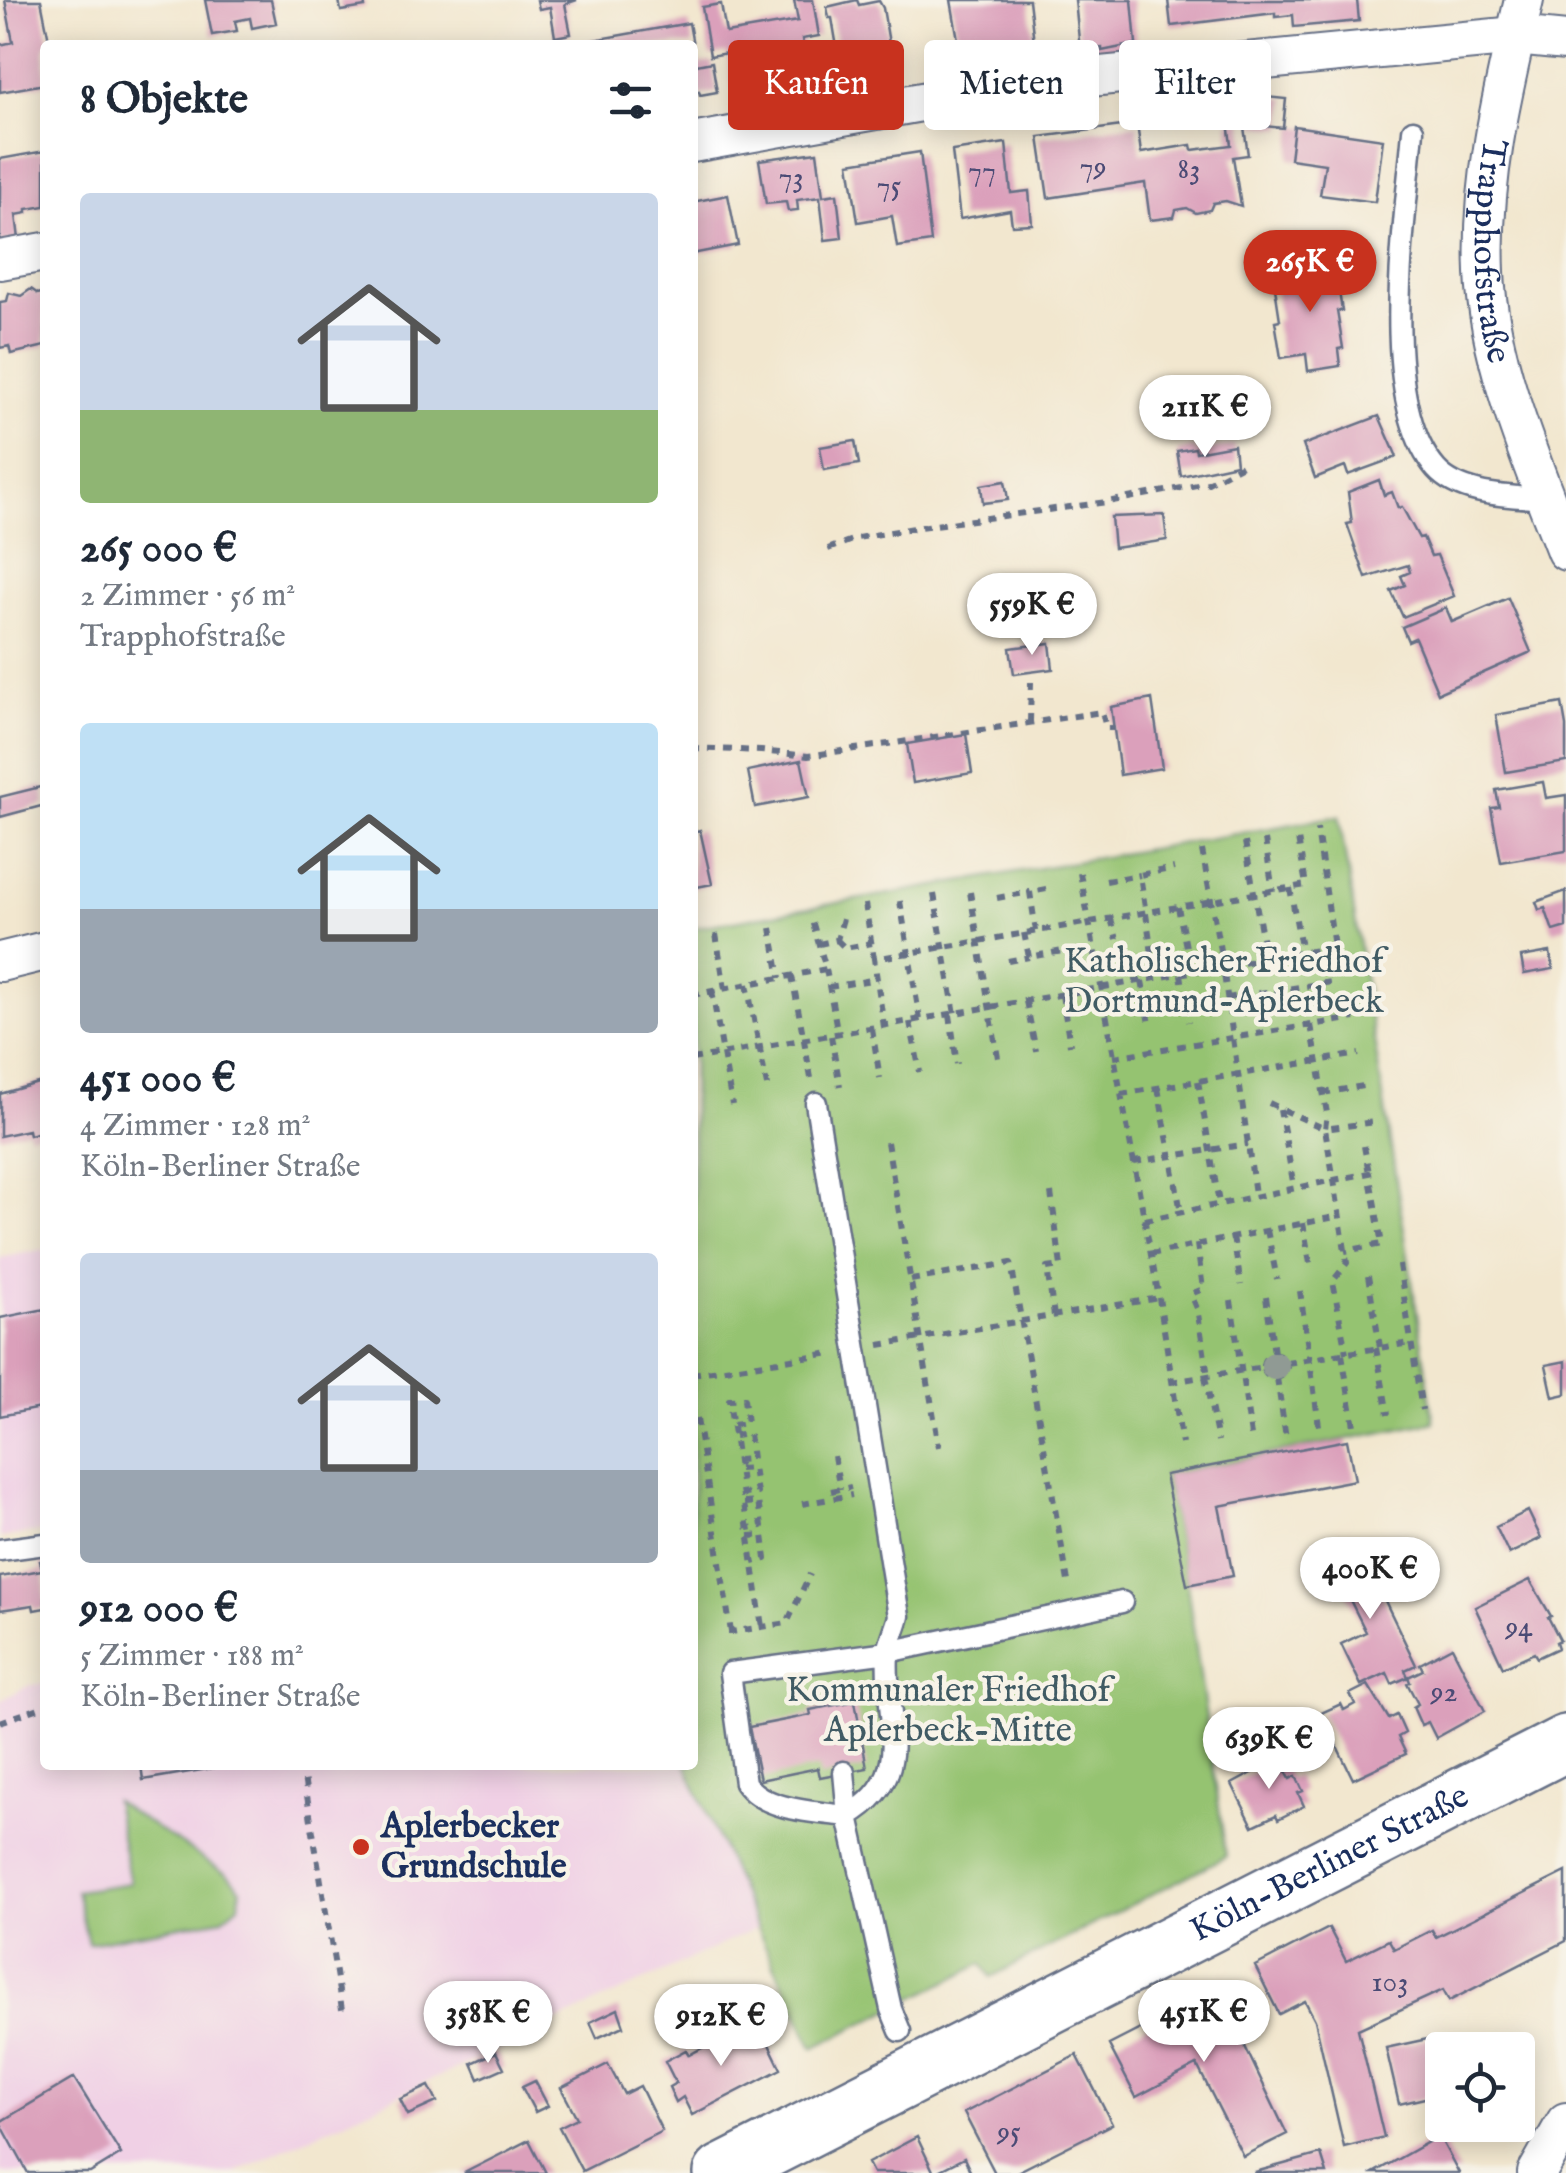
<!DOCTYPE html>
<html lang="de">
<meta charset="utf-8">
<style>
body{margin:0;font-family:"IM FELL English",serif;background:#f2f2f3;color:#1f2937;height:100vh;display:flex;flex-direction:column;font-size:38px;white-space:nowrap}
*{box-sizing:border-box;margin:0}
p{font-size:32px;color:#747a83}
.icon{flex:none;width:55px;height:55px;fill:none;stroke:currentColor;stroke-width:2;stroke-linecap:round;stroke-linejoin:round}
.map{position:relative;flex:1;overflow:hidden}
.side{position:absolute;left:40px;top:40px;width:658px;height:1730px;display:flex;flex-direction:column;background:#fff;border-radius:10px;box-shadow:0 5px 25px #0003}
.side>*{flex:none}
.guide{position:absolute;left:728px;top:40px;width:688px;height:90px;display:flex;gap:20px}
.fabs{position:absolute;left:1425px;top:2032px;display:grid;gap:20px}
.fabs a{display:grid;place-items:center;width:110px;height:110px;border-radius:10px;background:#fff;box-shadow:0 5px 25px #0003;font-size:50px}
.price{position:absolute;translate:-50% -85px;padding:0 22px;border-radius:35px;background:#fff;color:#222;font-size:32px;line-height:65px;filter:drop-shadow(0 2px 5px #0008)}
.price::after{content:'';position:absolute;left:50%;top:60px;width:30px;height:22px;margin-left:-15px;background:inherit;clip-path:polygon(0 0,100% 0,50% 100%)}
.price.current{background:#c8321e;color:#fff}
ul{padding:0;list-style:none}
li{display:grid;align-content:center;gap:20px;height:530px;padding:0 40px}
li span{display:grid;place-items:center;height:310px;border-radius:10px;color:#555}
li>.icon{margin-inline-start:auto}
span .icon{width:180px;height:180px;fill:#fffc;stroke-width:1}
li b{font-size:42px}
h2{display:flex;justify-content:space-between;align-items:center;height:120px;padding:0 40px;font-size:42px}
.pill{padding:0 35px;border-radius:10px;background:#fff;box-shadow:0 5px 25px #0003;font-size:35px;line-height:90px}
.pill.current{background:#c8321e;color:#fff}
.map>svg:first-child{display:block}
.built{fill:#f0d0e5}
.green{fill:#95c371;stroke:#587968;stroke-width:2.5}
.building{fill:#dba0bb}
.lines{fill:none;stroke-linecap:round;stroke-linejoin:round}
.service-casing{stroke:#666f86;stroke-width:25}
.minor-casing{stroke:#666f86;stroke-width:42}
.secondary-casing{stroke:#666f86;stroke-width:60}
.path{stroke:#666f86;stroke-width:6;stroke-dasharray:8 8;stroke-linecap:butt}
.service{stroke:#fff;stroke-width:20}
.minor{stroke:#fff;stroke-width:38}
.secondary{stroke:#fff;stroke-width:55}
.tree{fill:#909a94}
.poi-dot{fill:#c8321e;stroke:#f7f3e8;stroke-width:4}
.labels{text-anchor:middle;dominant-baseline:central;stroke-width:9;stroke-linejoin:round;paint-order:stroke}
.number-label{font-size:30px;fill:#4b4b75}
.street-label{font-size:35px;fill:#1b2f5e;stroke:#f7f3e8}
.park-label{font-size:35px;fill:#405b64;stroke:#f7f3e8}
.poi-label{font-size:35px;font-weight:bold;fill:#1b2f5e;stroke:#f7f3e8;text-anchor:start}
</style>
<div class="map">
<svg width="1566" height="2173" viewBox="0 0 1566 2173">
<rect width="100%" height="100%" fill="#f7f3e8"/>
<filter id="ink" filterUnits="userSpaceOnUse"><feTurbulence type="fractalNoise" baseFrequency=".01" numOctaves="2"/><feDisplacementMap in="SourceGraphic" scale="20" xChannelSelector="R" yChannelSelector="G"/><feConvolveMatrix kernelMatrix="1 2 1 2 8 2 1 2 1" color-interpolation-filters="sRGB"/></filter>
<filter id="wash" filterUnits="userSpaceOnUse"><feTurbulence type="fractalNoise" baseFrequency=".0048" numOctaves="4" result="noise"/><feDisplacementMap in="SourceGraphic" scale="40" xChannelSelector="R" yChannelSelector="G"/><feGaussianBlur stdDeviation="2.25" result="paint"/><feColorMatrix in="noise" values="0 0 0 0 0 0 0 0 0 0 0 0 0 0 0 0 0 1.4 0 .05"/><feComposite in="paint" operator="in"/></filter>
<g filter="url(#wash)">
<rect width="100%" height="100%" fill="#f2e7cf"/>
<!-- built -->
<path class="built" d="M 45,1249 L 45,1531 L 0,1538 L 0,1258 Z
M 45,1683 L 45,1765 L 686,1765 L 757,1928 L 233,2173 L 0,2173 L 0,1701 L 28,1686 Z"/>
<!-- green -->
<path class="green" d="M 1339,816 L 1434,1422 L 1165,1475 L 1187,1585 L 1226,1856 L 991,1977 L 982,1964 L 813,2048 L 757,1928 L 686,1765 L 692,1765 L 693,928 Z
M 114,1801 L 228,1875 L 241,1889 L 239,1905 L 223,1918 L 88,1943 L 76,1891 L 130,1883 Z"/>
<g id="blocks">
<!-- building -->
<path class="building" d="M 5,0 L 41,0 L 50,45 L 45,45 L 45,84 L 0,92 L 0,45 L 13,42 Z
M 205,0 L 271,0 L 276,23 L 252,28 L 250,18 L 235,21 L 237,31 L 212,35 Z
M 339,0 L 364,0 L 365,7 L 341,11 Z
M 537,0 L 577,0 L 565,4 L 571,34 L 555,37 L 550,7 L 539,9 Z
M 794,0 L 813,0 L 819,36 L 802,39 L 809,76 L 733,89 L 727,53 L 710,56 L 702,7 L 721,4 L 726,33 L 798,21 Z
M 857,0 L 859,5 L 879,1 L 883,8 L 891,55 L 860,60 L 861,68 L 841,71 L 832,18 L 829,18 L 827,7 Z
M 951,0 L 1029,0 L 1034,42 L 1005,45 L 1005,49 L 960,51 Z
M 1075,0 L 1132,0 L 1136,44 L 1102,51 L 1102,48 L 1080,50 Z
M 1168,0 L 1357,0 L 1359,21 L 1294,27 L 1293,15 L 1275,17 L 1275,13 L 1171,26 Z
M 689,23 L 693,45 L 589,45 L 588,41 Z
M 692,56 L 696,65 L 712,62 L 717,92 L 700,95 L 699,91 L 692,92 Z
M 1257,96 L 1286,99 L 1283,128 L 1254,125 Z
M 1243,120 L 1248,155 L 1233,157 L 1241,206 L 1226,201 L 1213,203 L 1210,210 L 1196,213 L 1187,208 L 1176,210 L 1174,217 L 1150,220 L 1145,183 L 1048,198 L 1039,137 L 1137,124 L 1141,153 L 1191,145 L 1192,150 L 1231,145 L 1228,122 Z
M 1294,126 L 1383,139 L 1375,202 L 1320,195 L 1325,164 L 1290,159 Z
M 1006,143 L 1011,193 L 1029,191 L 1032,224 L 1012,225 L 1010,210 L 960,219 L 952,151 Z
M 45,151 L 45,206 L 27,209 L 27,213 L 16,215 L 19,239 L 0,243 L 0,159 Z
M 817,152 L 823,196 L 837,194 L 842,238 L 825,240 L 820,197 L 797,200 L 798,210 L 788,211 L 786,202 L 766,204 L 759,160 Z
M 920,152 L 931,242 L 897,247 L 892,216 L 858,222 L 849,163 Z
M 728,195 L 738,245 L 692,254 L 692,202 Z
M 1326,258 L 1328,273 L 1336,272 L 1342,311 L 1337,311 L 1343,348 L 1338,349 L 1340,366 L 1308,371 L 1306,354 L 1281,358 L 1275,321 L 1280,320 L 1274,281 L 1296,278 L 1293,263 Z
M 31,289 L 38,294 L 45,292 L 45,346 L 11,354 L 9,346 L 0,348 L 0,302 L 7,301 L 9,293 L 21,296 Z
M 1379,416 L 1397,457 L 1348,475 L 1345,466 L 1315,478 L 1303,445 Z
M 855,441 L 859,464 L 824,470 L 820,447 Z
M 1234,445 L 1236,464 L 1181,476 L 1177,451 L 1195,448 L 1196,452 Z
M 1379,480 L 1384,495 L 1392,492 L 1398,508 L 1402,507 L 1419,538 L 1423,537 L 1431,556 L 1437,555 L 1454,596 L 1403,617 L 1391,591 L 1405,585 L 1401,576 L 1410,572 L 1408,565 L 1366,578 L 1347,524 L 1352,523 L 1348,492 Z
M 1005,481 L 1008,500 L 983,503 L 981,485 Z
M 1164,515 L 1167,540 L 1114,548 L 1111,517 Z
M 1508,598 L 1531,652 L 1438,693 L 1415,638 L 1408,641 L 1402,627 L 1446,608 L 1452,622 Z
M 1050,643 L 1053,669 L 1014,674 L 1010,648 Z
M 1152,699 L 1162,768 L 1120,775 L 1111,707 Z
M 1562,703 L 1566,726 L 1566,762 L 1506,772 L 1496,715 Z
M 966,734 L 972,773 L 913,783 L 907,744 Z
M 801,760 L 809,797 L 755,807 L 748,771 Z
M 1543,782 L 1546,798 L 1566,795 L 1566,851 L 1501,862 L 1491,808 L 1499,807 L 1496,790 Z
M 44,786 L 45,805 L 0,817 L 0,797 Z
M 700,830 L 712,884 L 692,888 L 692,832 Z
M 1566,891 L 1566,927 L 1553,931 L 1545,908 L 1539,910 L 1536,902 Z
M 1550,952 L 1553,969 L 1524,974 L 1521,957 Z
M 45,1081 L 45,1131 L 29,1135 L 28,1130 L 0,1136 L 0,1094 Z
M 45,1309 L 45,1407 L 0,1416 L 0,1318 Z
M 1566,1361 L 1566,1394 L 1553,1397 L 1546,1365 Z
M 1347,1440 L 1355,1480 L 1219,1506 L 1233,1576 L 1187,1585 L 1165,1475 Z
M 1528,1511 L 1541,1538 L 1509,1554 L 1496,1527 Z
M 1357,1543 L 1416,1665 L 1405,1670 L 1408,1677 L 1392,1684 L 1387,1673 L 1361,1685 L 1341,1644 L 1366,1632 L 1326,1552 Z
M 45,1560 L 45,1608 L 34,1610 L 33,1605 L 0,1610 L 0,1577 L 42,1570 L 40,1561 Z
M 1530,1580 L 1551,1616 L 1548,1617 L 1560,1640 L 1556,1642 L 1558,1648 L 1537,1658 L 1534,1653 L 1503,1667 L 1475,1607 Z
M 1452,1647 L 1485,1711 L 1436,1738 L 1428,1722 L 1421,1725 L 1413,1707 L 1418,1704 L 1407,1683 L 1410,1682 L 1408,1677 L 1423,1670 L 1420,1664 Z
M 1368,1685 L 1389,1719 L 1397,1715 L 1405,1733 L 1398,1737 L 1406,1754 L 1353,1779 L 1321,1713 L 1341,1704 L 1344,1710 L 1355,1704 L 1350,1694 Z
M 855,1701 L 867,1768 L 820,1777 L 818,1768 L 760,1780 L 749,1727 L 811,1715 L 810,1710 Z
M 1274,1754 L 1278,1760 L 1280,1759 L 1290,1779 L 1296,1776 L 1303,1791 L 1298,1793 L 1304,1806 L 1278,1819 L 1276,1815 L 1253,1826 L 1232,1784 L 1269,1764 L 1266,1757 Z
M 141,1765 L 218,1765 L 219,1767 L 143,1780 Z
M 1566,1872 L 1566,1941 L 1449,2001 L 1443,1990 L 1358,2029 L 1384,2137 L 1344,2147 L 1315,2020 L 1305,2001 L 1279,2014 L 1255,1966 L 1329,1928 L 1346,1961 L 1389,1940 L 1394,1949 L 1432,1930 L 1436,1937 Z
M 1215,1984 L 1287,2134 L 1243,2156 L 1197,2065 L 1136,2097 L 1109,2045 L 1183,2007 L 1181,2002 Z
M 618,2009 L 624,2026 L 597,2038 L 590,2022 Z
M 742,2022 L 752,2042 L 765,2036 L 781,2069 L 692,2115 L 683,2097 L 676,2102 L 669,2087 L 676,2083 L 665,2061 L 686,2050 L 689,2055 L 722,2037 L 721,2033 Z
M 1432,2038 L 1442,2094 L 1399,2104 L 1386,2048 Z
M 496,2052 L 504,2068 L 479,2079 L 472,2063 Z
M 1077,2055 L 1112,2124 L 1015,2173 L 995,2173 L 964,2113 Z
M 608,2064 L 624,2094 L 640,2086 L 662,2131 L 582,2171 L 559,2127 L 577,2118 L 561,2088 Z
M 74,2078 L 121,2154 L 90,2173 L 28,2173 L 0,2122 Z
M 535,2081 L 548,2106 L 535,2112 L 522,2087 Z
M 429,2086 L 437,2102 L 408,2115 L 400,2099 Z
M 1439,2136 L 1459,2173 L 1373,2173 Z
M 917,2137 L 934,2173 L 964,2158 L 971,2173 L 873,2173 L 868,2163 Z
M 529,2140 L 546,2173 L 464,2173 Z
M 1321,2154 L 1327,2173 L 1255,2173 L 1255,2172 Z"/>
</g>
</g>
<g filter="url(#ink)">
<use href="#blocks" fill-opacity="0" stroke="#666f86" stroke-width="2.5"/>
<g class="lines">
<defs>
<path id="service" d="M 1413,130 C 1406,217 1376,400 1436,469 C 1461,497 1512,496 1546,499
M 816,1103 L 899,1616 C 896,1628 889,1642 888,1654 C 883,1718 919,1775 848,1816 C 817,1812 764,1811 745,1783 L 730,1673 L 888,1652 L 1122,1602
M 0,1550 L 45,1544
M 844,1772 L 848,1816 L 891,2009 L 900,2031"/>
<g id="minor">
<path id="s1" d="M 1524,0 C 1503,90 1481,179 1485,272 C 1488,362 1534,468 1566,551"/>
<path d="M 692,143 L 1028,83 L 1516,36 L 1566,41"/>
<path d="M 0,260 L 45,252"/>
<path d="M 0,962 L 45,951"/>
<path d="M 1537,2173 L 1566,2122"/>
</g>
<g id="secondary">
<path id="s2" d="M 722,2173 L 1566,1743"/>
</g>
</defs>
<!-- service casing -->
<use href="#service" class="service-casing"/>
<!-- minor casing -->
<use href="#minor" class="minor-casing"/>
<!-- secondary casing -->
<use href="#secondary" class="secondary-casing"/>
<!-- path -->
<path class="path" d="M 828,549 L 857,538 L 920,527 L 1107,502 L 1208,483 L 1242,465
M 1030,722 L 1031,682
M 692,748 L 761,751 L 808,756 L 1102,712 L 1106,728 L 1114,728
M 1265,840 L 1273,891
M 1245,842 L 1266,959
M 1202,850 L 1223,967 L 1255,1194
M 1080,873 L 1159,1298 L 1182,1444
M 1106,881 L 1140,875
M 1290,888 L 1302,952
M 970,892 L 998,1058
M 934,894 L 955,1014
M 997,898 L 1030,892
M 900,901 L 920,1020
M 865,904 L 874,959
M 1178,907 L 1186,947
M 1111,919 L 1117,939
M 771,928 L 780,978
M 1036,931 L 1030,892 L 1052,888
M 1024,933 L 1029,957 L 1068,950
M 716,934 L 725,989
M 837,940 L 845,948 L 872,943
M 819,944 L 837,940 L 844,915
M 1152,953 L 1140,875 L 1174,868
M 1008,961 L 1029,957
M 826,969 L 838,1035
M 1181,974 L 1188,1022
M 792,976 L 811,1078
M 1142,981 L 1150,1024
M 747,984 L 767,1086
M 829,987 L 878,979
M 712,991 L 732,1105
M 692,995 L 826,969 L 811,917
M 1062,995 L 1070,1045
M 1227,998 L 1332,982 L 1326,948
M 1026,1001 L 1036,1051
M 950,1015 L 957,1064
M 910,1022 L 920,1072
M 1311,1025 L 1327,1113 L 1325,1129 L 1374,1122
M 884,1027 L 874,959 L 1306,885 L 1297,833
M 872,1029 L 880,1078
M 831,1036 L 840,1086
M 1114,1057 L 1355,1018
M 692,1059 L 1334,947 L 1317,829
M 1198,1081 L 1219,1203
M 1158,1088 L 1181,1212
M 1323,1093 L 1369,1085
M 692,1094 L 695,1109
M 1121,1094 L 1359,1054
M 1269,1103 L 1325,1129 L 1334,1180 L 1369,1173 L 1382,1244 L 1345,1251
M 1280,1109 L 1294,1187
M 887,1142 L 939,1447
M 1364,1146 L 1369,1173
M 1134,1162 L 1248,1144
M 1051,1193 L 1061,1266 L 1047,1268 L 1054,1316
M 1145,1220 L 1334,1180 L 1347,1263 L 1333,1281 L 1346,1353
M 1303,1223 L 1311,1269
M 1267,1230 L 1277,1279
M 1233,1237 L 1241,1285
M 1197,1244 L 1203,1289 L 1193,1293 L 1192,1297 L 1197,1308 L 1208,1376
M 1151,1254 L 1340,1216
M 1399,1265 L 1422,1410
M 1368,1276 L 1380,1347
M 911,1280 L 1011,1263 L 1069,1587
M 1300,1291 L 1320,1433
M 1266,1297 L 1274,1353
M 1231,1301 L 1251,1436
M 879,1345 L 1159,1298
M 1376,1348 L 1388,1415
M1263 1366a12 12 0 1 1 24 0a12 12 0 1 1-24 0Z
M 1342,1354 L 1354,1426
M 1287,1363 L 1410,1343
M 692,1374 L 832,1353
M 1205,1377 L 1218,1441
M 1277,1378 L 1286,1438
M 1171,1382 L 1263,1367
M 697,1419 L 731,1632
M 733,1425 L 747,1423 L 744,1399 L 729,1400 L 762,1627
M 734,1436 L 749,1434 L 752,1459 L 738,1460
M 834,1456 L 840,1489
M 739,1469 L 753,1468 L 757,1493 L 743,1494
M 831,1491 L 851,1487
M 744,1503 L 758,1502 L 762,1526 L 748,1528
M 802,1504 L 852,1495
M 749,1536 L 763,1535 L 766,1559 L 753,1562
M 731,1635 L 731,1632 L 787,1623 L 810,1574
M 0,1722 L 45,1706
M 302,1765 L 343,2016"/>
<!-- service -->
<use href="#service" class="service"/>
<!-- minor -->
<use href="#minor" class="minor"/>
<!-- secondary -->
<use href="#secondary" class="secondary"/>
</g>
<!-- trees -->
<circle class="tree" cx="1275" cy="1366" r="14"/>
</g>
<!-- markers -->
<circle class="poi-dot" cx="361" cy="1847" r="10"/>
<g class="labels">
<!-- number labels -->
<g class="number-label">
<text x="1093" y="168">79</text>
<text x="1189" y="170">83</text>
<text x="982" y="172">77</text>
<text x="791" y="178">73</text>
<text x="889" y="187">75</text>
<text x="1519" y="1628">94</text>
<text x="1444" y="1693">92</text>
<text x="1390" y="1983">103</text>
<text x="1009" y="2133">95</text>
</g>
<!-- street labels -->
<g class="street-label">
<text stroke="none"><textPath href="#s1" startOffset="255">Trapphofstraße</textPath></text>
<text stroke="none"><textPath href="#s2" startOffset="682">Köln-Berliner Straße</textPath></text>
</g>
<!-- park labels -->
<g class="park-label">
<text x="1224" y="962">Katholischer Friedhof<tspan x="1224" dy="40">Dortmund-Aplerbeck</tspan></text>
<text x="948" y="1691">Kommunaler Friedhof<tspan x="948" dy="40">Aplerbeck-Mitte</tspan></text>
</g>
<!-- poi labels -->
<g class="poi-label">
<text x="381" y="1827">Aplerbecker<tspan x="381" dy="40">Grundschule</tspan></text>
</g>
</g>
</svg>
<div class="fabs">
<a><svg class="icon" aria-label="locate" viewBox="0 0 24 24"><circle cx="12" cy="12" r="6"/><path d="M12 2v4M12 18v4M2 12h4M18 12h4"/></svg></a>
</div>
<b class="price current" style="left:1310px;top:315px">265K €</b>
<b class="price" style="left:1205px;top:460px">211K €</b>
<b class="price" style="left:1032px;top:658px">559K €</b>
<b class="price" style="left:1370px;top:1622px">400K €</b>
<b class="price" style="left:1269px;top:1792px">639K €</b>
<b class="price" style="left:1204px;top:2065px">451K €</b>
<b class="price" style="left:488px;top:2066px">358K €</b>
<b class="price" style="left:721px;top:2069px">912K €</b>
<div class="guide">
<a class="pill current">Kaufen</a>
<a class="pill">Mieten</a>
<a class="pill">Filter</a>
</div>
<section class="side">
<h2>8 Objekte<svg class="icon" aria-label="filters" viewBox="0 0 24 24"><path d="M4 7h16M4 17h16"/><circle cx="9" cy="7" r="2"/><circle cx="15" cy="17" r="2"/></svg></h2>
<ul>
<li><span style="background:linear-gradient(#c9d6e8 70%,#8fb573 0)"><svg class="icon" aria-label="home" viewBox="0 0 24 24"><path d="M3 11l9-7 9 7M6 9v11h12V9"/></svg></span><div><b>265 000 €</b><p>2 Zimmer · 56 m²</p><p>Trapphofstraße</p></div></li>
<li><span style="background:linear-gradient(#bfe0f5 60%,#9aa5b1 0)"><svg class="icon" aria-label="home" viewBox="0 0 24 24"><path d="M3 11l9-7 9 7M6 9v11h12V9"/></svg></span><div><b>451 000 €</b><p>4 Zimmer · 128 m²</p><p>Köln-Berliner Straße</p></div></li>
<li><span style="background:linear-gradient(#c9d6e8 70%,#9aa5b1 0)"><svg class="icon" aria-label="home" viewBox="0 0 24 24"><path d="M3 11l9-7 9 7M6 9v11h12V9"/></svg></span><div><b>912 000 €</b><p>5 Zimmer · 188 m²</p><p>Köln-Berliner Straße</p></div></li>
</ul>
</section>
</div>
